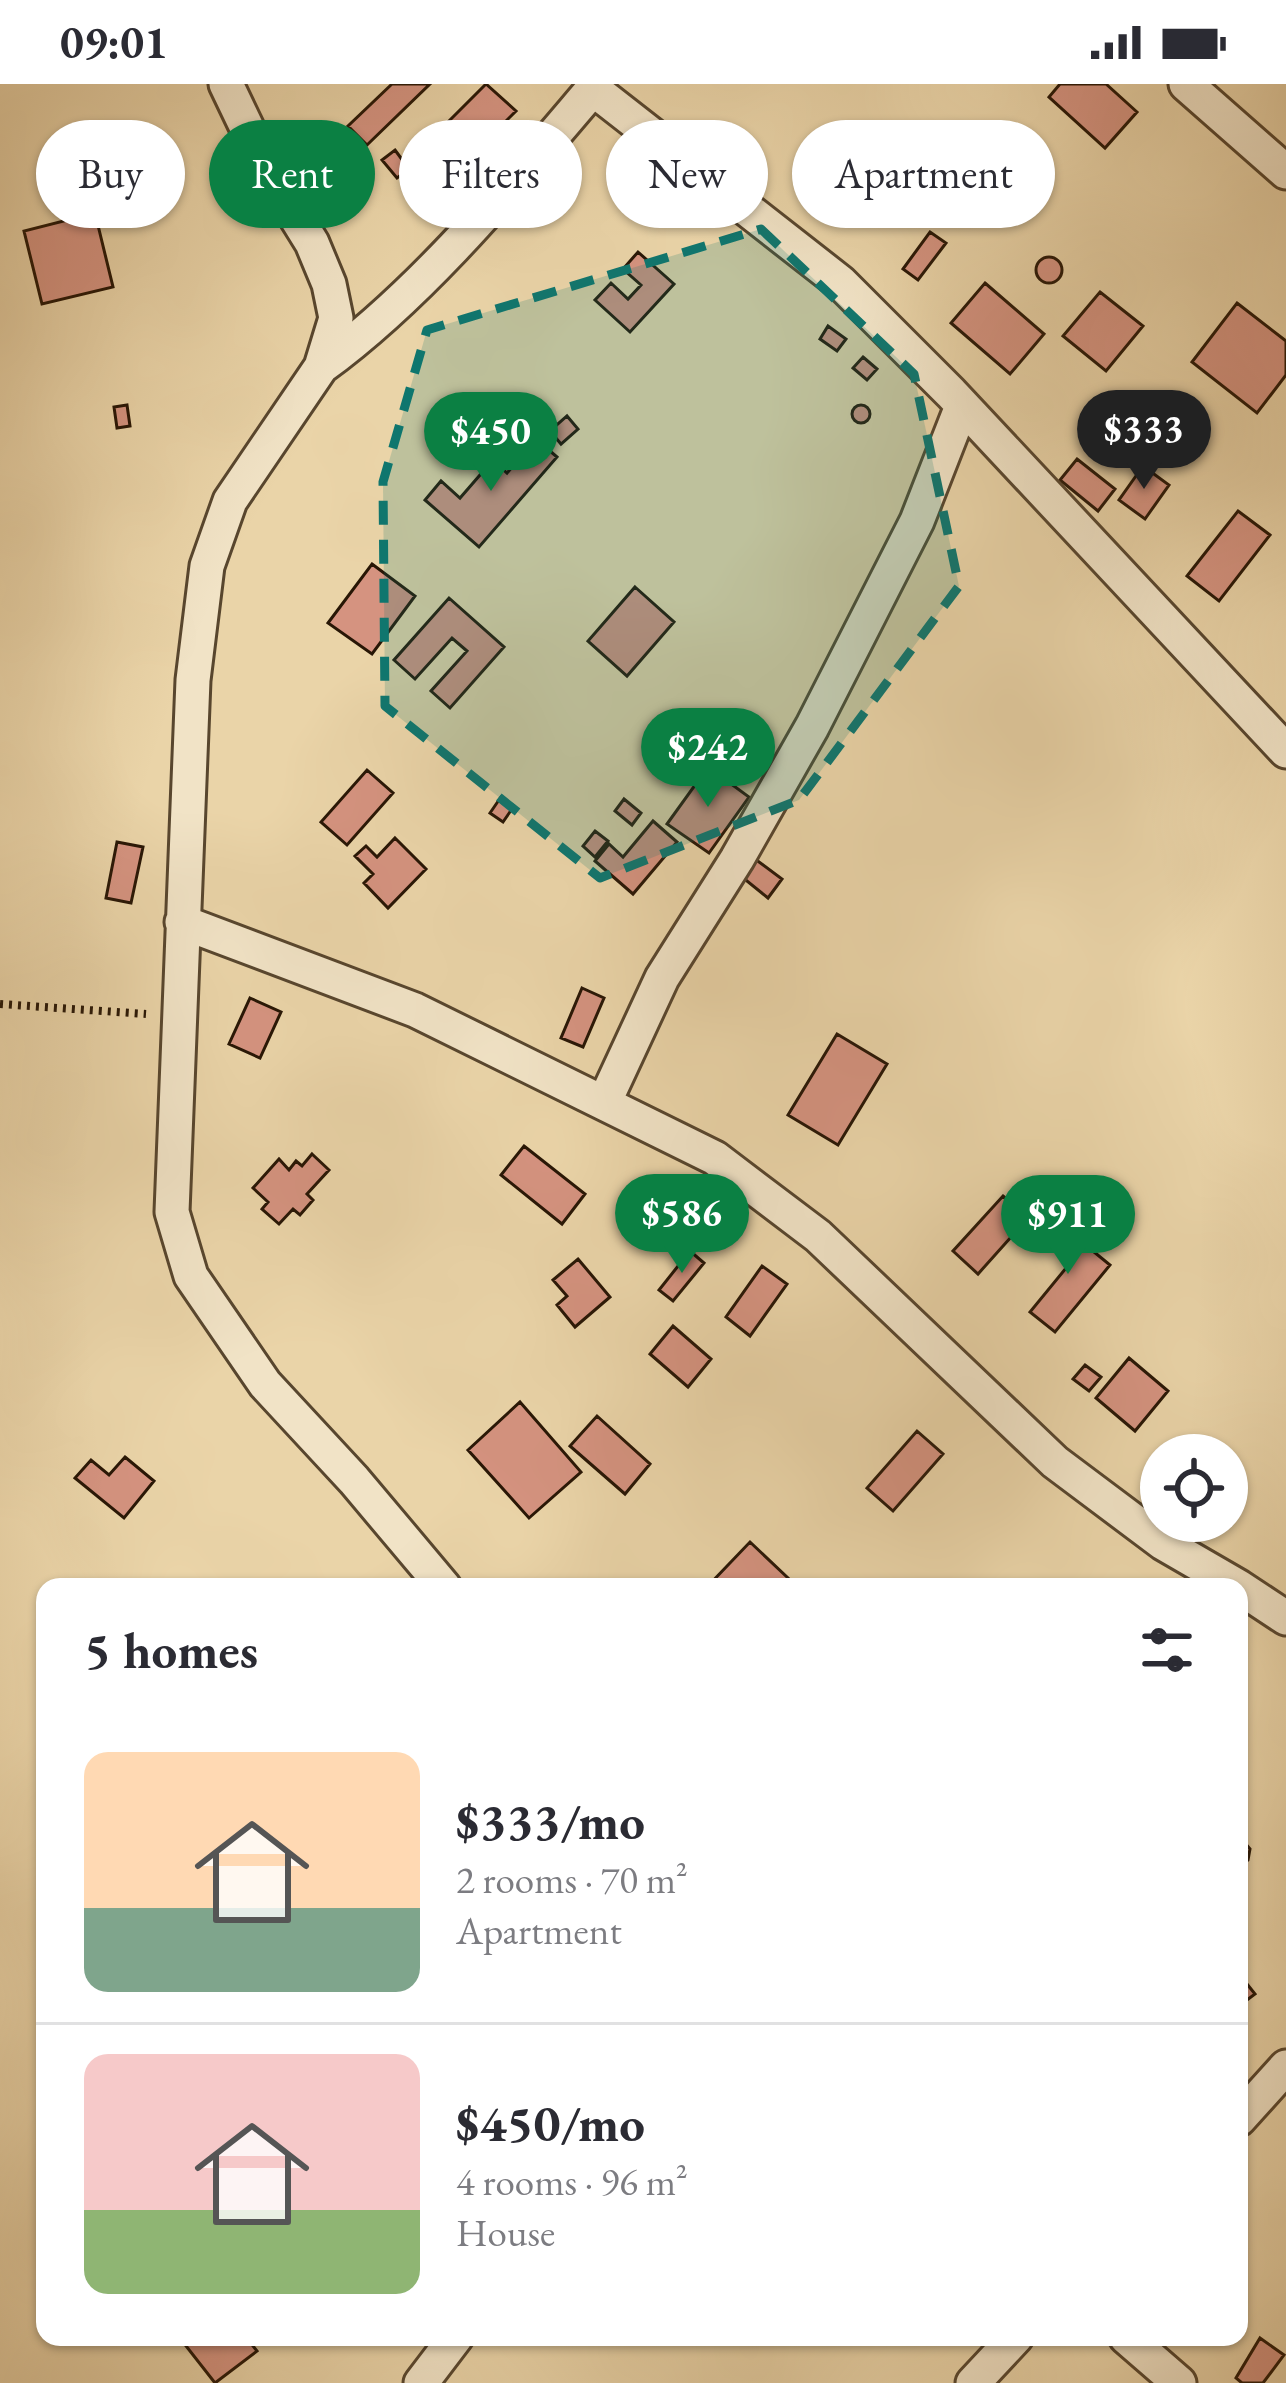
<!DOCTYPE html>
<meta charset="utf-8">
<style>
body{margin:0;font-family:"EB Garamond",serif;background:#f2f2f3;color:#2b2b33;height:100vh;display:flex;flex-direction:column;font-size:45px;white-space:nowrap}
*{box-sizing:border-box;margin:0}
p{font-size:39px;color:#7c7c81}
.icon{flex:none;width:66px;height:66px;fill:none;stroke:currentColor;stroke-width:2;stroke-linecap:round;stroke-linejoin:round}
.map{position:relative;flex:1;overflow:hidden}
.side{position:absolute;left:36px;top:1494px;width:1212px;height:768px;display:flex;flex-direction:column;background:#fff;border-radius:24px;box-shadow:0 3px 9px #0004}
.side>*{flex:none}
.hud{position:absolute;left:36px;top:36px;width:1215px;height:108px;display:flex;gap:24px}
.tools{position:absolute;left:1140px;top:1350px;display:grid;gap:24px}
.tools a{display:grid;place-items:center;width:108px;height:108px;border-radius:50%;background:#fff;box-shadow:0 3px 9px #0004;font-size:60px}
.price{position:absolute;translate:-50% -102px;padding:0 27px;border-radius:42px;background:#0b8043;color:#fff;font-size:39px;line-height:78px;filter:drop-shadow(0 3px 6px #0008)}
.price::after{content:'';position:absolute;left:50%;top:72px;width:36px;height:27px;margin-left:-18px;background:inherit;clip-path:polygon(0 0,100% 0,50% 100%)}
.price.on{background:#222;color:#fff}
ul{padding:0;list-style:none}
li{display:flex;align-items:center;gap:36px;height:300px;padding:0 48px}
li+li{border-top:3px solid #e1e1e2}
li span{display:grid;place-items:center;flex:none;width:336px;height:240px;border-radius:24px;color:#555}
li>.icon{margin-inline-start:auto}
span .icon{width:144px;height:144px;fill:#fffc;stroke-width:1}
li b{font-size:51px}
h2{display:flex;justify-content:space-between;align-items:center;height:144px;padding:0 48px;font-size:51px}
.pill{padding:0 42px;border-radius:54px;background:#fff;box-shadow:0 3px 9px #0004;font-size:42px;line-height:108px}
.pill.on{background:#0b8043;color:#fff}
.status{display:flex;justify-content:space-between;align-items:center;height:84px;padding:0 60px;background:#fff;direction:ltr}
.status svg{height:33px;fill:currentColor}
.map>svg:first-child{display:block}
.building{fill:#d59380;stroke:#281605;stroke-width:3}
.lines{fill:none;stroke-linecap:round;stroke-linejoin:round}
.minor-casing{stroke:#58462e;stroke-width:39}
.path{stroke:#281605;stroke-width:8;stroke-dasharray:3 6;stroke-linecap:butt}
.minor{stroke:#f1e3c6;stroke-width:33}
.marked{fill:#0f766e;fill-opacity:0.2;stroke:#0f766e;stroke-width:9;stroke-dasharray:24 15;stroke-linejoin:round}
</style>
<div class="status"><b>09:01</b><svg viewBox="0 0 49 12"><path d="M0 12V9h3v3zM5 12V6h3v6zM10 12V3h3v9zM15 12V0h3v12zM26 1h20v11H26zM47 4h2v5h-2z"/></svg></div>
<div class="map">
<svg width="1286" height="2299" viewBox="0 0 1286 2299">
<rect width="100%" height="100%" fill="#ead4a8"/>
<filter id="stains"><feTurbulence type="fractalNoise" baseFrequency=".00167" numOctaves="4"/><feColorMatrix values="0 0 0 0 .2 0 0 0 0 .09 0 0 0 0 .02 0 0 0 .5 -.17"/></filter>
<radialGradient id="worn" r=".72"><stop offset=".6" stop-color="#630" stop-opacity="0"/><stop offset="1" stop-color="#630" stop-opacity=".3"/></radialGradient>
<!-- building -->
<path class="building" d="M 392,0 L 430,0 L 367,61 L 348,42 Z
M 486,0 L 516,27 L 437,106 L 409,77 Z
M 1060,0 L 1106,0 L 1137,28 L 1105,64 L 1049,13 Z
M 395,66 L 409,85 L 397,94 L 382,76 Z
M 95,129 L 113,203 L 42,220 L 24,147 Z
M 930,148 L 946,159 L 918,196 L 903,185 Z
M 638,168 L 674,200 L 630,248 L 595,216 L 611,199 L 628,215 L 641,201 L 623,185 Z
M1036 186a13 13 0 1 1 26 0a13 13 0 1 1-26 0Z
M 985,199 L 1044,250 L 1010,290 L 951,239 Z
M 1100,208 L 1143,242 L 1106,287 L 1063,252 Z
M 1237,219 L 1286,257 L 1286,291 L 1257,329 L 1192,278 Z
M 828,242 L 846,255 L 837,267 L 820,255 Z
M 863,273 L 877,285 L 867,296 L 853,284 Z
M852 330a9 9 0 1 1 18 0a9 9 0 1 1-18 0Z
M 127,321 L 130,342 L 117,344 L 114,323 Z
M 567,332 L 578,345 L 561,360 L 550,347 Z
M 536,355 L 557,373 L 479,463 L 425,416 L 441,397 L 460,414 L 493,376 L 507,389 Z
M 1171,359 L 1184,369 L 1177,380 L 1163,371 Z
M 1077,375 L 1115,405 L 1098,427 L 1060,396 Z
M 1143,382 L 1169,401 L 1145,435 L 1119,416 Z
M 1238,427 L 1270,451 L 1219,517 L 1187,492 Z
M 372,480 L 415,512 L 372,570 L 328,539 Z
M 635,503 L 674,538 L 627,592 L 588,557 Z
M 449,514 L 504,563 L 450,624 L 431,607 L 467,567 L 452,554 L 415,595 L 394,576 Z
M 708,683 L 749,713 L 709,769 L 667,740 Z
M 367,686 L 393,709 L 347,761 L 321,738 Z
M 501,713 L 514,722 L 503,738 L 490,729 Z
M 624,715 L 641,729 L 632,741 L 615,727 Z
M 653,737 L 677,758 L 633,810 L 595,777 L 609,760 L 623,773 Z
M 595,747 L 608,757 L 595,773 L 583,762 Z
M 395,754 L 426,785 L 388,824 L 364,799 L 373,790 L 355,772 L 366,762 L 377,773 Z
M 117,758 L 143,763 L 131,819 L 106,814 Z
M 755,775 L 782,795 L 768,814 L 742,793 Z
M 582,904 L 604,914 L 583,963 L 561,954 Z
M 250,914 L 281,928 L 260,974 L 229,960 Z
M 837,950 L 887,980 L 838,1061 L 788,1031 Z
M 524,1062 L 585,1110 L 562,1140 L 501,1091 Z
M 312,1070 L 329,1086 L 307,1110 L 313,1116 L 300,1131 L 293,1125 L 279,1140 L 262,1125 L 268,1118 L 253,1104 L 279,1075 L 289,1086 L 296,1077 L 302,1082 Z
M 1003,1112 L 1028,1134 L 978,1190 L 953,1167 Z
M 1055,1136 L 1110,1181 L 1055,1248 L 1030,1228 L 1071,1178 L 1041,1154 Z
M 690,1167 L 704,1179 L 673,1217 L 659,1206 Z
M 578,1175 L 610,1213 L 575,1243 L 557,1221 L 567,1212 L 553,1196 Z
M 762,1182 L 787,1200 L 750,1252 L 726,1233 Z
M 673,1242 L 711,1275 L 688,1303 L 650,1270 Z
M 1129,1274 L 1168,1307 L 1135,1347 L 1096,1314 Z
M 1085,1281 L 1101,1293 L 1089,1307 L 1073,1295 Z
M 520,1318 L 581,1388 L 529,1434 L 468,1366 Z
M 597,1332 L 650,1380 L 625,1410 L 570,1362 Z
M 917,1347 L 943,1370 L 893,1427 L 867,1404 Z
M 125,1373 L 154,1397 L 124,1434 L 75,1394 L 91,1376 L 109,1391 Z
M 750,1458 L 788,1494 L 779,1503 L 707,1503 Z
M 1239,1752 L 1250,1765 L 1248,1776 L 1239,1784 Z
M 1239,1890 L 1255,1910 L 1239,1922 Z
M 179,2253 L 246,2253 L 257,2267 L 215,2299 Z
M 1260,2254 L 1284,2271 L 1263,2299 L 1242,2299 L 1236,2294 Z"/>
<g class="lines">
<defs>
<path id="minor" d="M 226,0 L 268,88 L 312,159 L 329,200 L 336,234 L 321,283 L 230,417 L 207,482 L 193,596 L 172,1128 L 191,1192 L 265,1300 L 354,1396 L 444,1503
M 1186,0 L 1286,88
M 593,5 L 840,198 L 951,309 L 1286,667
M 321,283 C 423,209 515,96 597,0
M 182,838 L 415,926 L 715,1074 L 818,1152 L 1055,1378 L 1163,1459 L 1239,1503
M 604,1019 L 662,894 L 737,775 L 812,643 L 917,437 L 962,322
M 1239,1503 L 1286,1534
M 1239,2035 L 1286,1983
M 1126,2253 L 1179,2299
M 421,2299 L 456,2253
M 973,2299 L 1016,2253"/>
</defs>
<!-- minor casing -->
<use href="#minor" class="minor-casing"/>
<!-- path -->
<path class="path" d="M 0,920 L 146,930"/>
<!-- minor -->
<use href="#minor" class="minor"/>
</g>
<!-- marked area -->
<path class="marked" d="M 761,145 L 914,290 L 959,502 L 799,716 L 600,794 L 385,622 L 383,398 L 427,246 Z"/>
<rect width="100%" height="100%" filter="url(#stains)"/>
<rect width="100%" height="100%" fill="url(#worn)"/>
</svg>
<div class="tools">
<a><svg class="icon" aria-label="locate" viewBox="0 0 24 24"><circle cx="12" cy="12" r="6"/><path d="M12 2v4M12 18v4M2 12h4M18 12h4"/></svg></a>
</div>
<b class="price on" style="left:1144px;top:408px">$333</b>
<b class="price" style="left:491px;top:410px">$450</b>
<b class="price" style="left:708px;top:726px">$242</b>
<b class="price" style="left:682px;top:1192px">$586</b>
<b class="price" style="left:1068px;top:1193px">$911</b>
<div class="hud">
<a class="pill">Buy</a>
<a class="pill on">Rent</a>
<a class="pill">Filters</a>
<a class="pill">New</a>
<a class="pill">Apartment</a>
</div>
<section class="side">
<h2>5 homes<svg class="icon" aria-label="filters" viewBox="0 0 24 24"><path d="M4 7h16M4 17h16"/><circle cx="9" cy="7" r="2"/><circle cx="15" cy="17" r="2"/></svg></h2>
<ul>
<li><span style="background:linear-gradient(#ffd9b3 65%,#7fa58c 0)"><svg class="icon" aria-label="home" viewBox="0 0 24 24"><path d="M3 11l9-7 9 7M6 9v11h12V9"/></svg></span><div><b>$333/mo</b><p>2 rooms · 70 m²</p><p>Apartment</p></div></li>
<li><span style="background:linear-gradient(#f6c9c9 65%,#8fb573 0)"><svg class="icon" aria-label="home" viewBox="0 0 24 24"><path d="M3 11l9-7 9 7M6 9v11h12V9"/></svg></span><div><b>$450/mo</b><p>4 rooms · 96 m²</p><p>House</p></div></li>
</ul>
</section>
</div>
